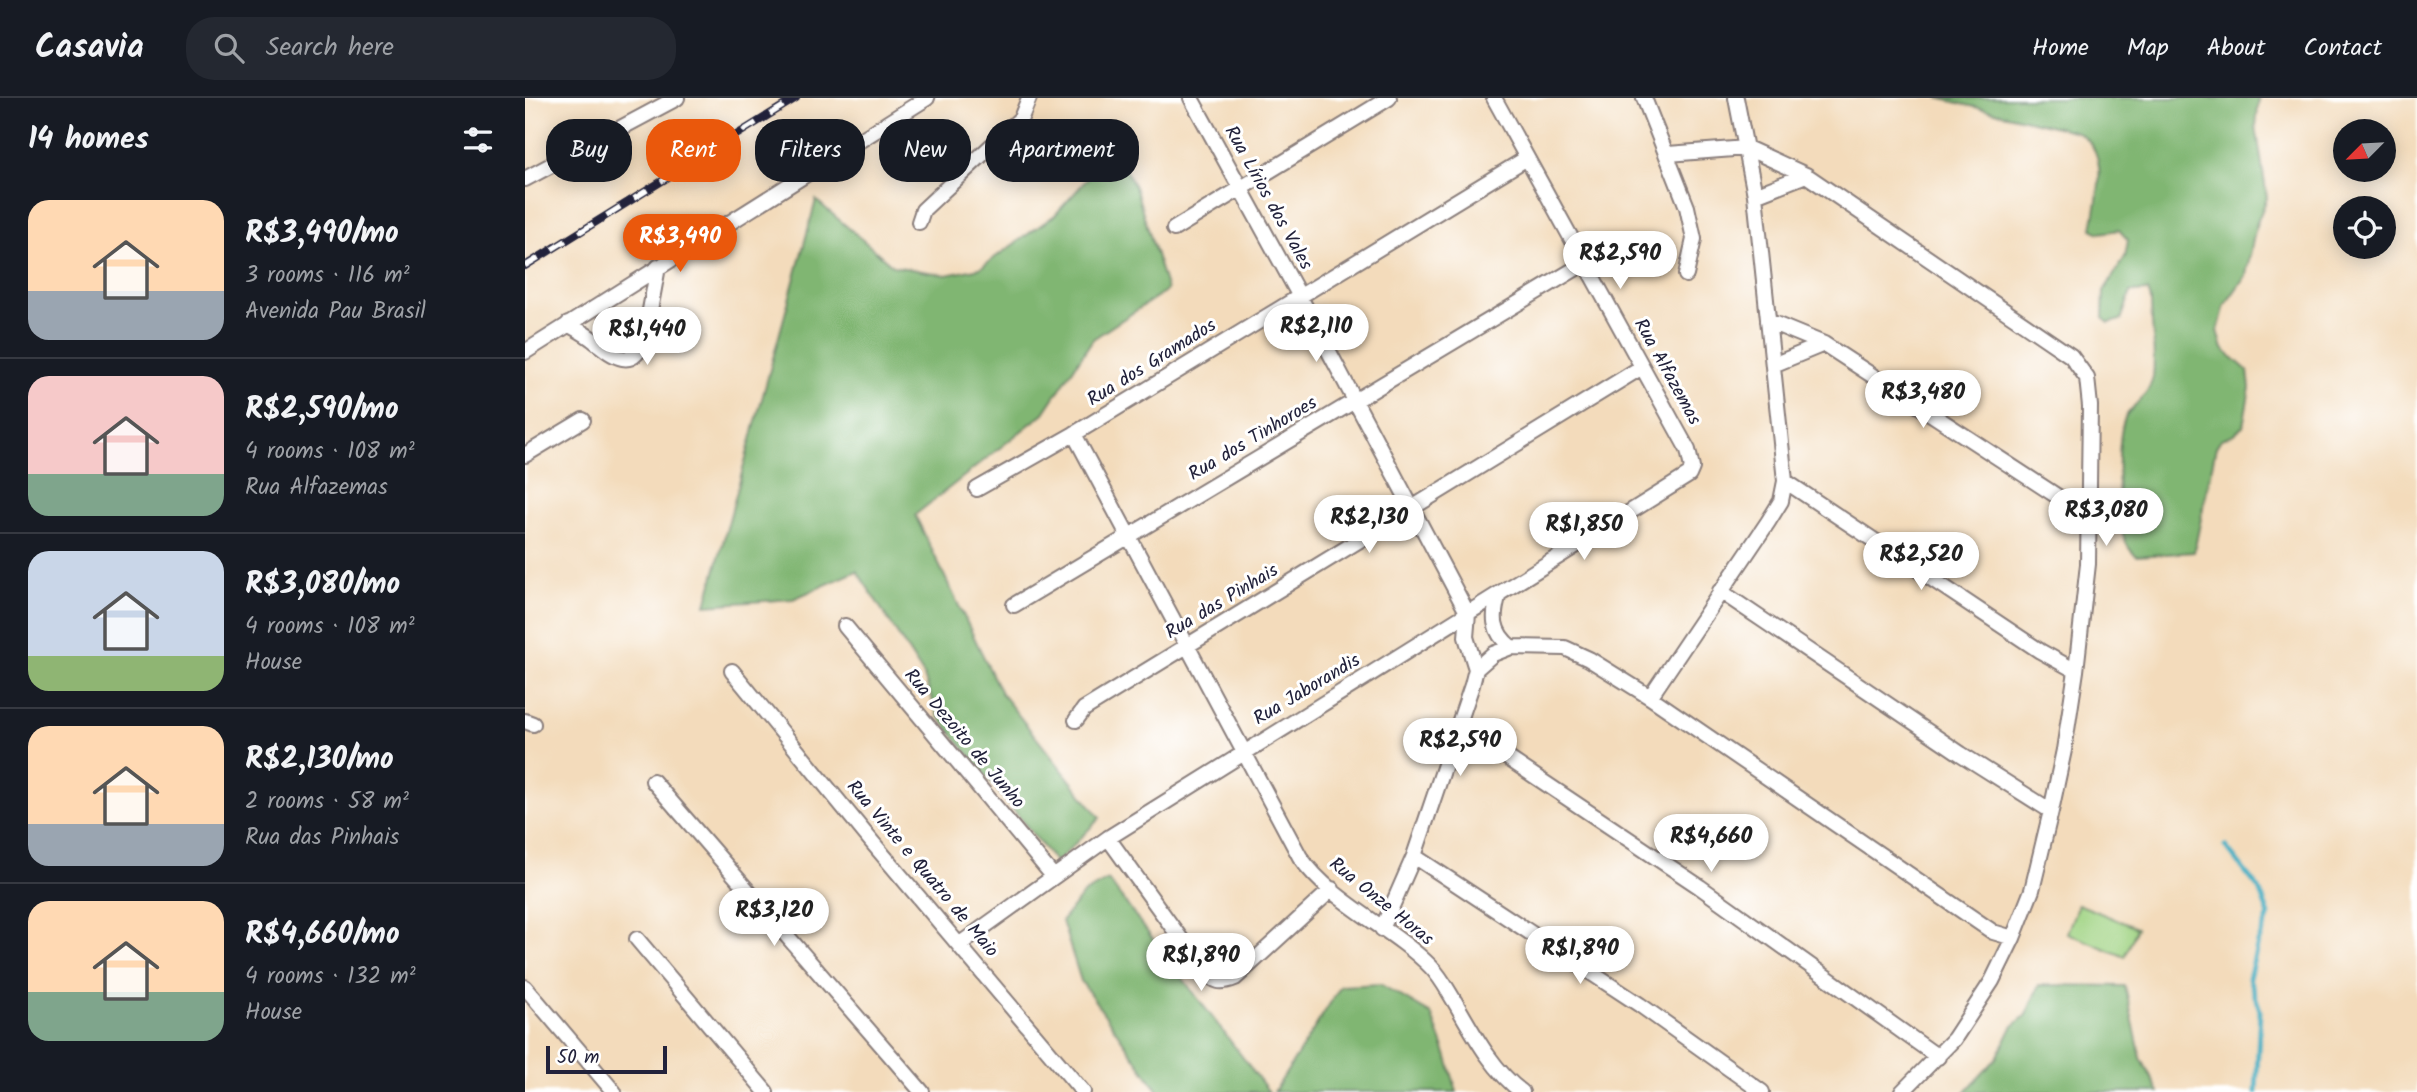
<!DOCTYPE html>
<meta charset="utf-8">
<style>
body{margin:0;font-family:Kalam,sans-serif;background:#242831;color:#f1f3f6;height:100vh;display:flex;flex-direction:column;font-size:26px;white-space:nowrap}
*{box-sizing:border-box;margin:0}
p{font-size:23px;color:#9ea1a6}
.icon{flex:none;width:38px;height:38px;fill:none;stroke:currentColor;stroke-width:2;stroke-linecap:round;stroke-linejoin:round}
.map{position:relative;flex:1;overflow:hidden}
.details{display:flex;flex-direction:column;background:#171b24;width:525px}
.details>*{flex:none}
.guide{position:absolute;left:21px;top:21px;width:665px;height:63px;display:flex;gap:14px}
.needle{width:46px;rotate:246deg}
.controls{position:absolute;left:1808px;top:21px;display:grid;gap:14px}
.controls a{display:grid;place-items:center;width:63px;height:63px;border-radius:50%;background:#171b24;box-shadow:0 4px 18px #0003;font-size:35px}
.scale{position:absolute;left:21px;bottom:18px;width:121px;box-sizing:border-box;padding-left:7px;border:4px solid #22223b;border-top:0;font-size:19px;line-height:24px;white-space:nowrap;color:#22223b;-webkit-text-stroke:5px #fff;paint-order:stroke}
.price{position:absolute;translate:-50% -60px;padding:0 16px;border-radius:24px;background:#fff;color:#222;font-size:23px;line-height:46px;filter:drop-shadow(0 2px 4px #0008)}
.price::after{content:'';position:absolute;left:50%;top:42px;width:21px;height:16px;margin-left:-10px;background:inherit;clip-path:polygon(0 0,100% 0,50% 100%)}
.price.active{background:#ea580c;color:#fff}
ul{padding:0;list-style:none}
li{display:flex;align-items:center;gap:21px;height:175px;padding:0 28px}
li+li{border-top:2px solid #363941}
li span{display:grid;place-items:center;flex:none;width:196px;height:140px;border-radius:21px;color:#555}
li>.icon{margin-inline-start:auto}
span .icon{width:84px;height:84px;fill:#fffc;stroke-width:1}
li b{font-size:30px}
h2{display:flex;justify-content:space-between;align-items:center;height:84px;padding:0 28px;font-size:30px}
.chip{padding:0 24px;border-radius:28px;background:#171b24;box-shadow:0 4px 18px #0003;font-size:24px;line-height:63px}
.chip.active{background:#ea580c;color:#fff}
header{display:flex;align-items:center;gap:42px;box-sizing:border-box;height:98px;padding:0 35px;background:#171b24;border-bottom:2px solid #363941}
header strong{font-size:33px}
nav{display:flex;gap:38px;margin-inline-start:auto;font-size:24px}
.search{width:490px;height:63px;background:#242831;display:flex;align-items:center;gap:18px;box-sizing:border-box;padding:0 24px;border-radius:28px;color:#9ea1a6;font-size:26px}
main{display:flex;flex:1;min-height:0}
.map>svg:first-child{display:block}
.green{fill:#a1d484;stroke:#627b60;stroke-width:2}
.forest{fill:#80b672;stroke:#516c56;stroke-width:2}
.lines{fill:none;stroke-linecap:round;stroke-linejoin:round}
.stream{stroke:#42adc1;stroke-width:5}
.street-casing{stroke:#8a7e7b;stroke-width:18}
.street{stroke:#fff;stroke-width:14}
.rail-casing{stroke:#22223b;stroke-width:8}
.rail{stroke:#fff;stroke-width:5;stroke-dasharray:16;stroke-linecap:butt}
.labels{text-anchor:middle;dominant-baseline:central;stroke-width:6;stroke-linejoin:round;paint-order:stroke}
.street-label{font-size:19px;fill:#22223b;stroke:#fff}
</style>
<header>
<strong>Casavia</strong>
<div class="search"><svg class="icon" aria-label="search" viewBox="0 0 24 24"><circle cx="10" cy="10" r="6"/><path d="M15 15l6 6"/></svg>Search here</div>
<nav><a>Home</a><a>Map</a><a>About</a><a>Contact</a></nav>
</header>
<main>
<section class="details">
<h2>14 homes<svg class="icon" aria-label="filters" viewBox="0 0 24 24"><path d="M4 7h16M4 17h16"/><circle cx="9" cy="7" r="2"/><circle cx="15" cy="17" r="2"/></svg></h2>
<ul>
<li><span style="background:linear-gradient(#ffd9b3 65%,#9aa5b1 0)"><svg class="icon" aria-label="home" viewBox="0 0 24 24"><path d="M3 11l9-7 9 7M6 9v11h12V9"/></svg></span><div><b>R$3,490/mo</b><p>3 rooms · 116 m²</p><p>Avenida Pau Brasil</p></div></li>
<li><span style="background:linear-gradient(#f6c9c9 70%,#7fa58c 0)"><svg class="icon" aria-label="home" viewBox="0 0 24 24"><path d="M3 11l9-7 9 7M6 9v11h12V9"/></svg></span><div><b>R$2,590/mo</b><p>4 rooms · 108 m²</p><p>Rua Alfazemas</p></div></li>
<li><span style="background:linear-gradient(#c9d6e8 75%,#8fb573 0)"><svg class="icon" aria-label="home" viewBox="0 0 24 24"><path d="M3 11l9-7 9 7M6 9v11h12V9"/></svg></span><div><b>R$3,080/mo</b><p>4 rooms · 108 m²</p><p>House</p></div></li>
<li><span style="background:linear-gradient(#ffd9b3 70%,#9aa5b1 0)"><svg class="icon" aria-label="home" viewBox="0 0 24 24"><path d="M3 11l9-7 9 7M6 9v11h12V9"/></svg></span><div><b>R$2,130/mo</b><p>2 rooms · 58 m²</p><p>Rua das Pinhais</p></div></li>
<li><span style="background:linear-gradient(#ffd9b3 65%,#7fa58c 0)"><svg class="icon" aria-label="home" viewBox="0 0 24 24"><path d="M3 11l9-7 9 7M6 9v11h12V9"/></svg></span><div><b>R$4,660/mo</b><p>4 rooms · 132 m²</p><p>House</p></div></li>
</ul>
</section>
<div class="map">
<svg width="1892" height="994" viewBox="0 0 1892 994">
<rect width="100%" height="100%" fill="#fff"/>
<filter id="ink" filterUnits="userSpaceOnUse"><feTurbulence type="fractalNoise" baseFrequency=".0143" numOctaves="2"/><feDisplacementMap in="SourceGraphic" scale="14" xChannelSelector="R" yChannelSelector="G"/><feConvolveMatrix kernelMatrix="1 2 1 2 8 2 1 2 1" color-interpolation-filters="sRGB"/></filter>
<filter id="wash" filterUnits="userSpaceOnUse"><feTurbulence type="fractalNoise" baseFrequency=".00686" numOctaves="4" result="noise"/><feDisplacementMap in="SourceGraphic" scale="28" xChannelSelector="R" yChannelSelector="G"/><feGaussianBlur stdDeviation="1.57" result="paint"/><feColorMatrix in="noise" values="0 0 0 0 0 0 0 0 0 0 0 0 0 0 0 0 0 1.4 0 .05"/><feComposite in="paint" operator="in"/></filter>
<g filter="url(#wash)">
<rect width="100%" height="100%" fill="#f3dbbb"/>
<!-- green -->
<path class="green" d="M 1553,806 L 1612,830 L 1600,859 L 1542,835 Z"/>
<!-- forest -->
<path class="forest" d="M 1413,0 L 1734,0 L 1731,28 L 1742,100 L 1731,127 L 1721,177 L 1700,207 L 1693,233 L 1698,251 L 1723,273 L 1725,290 L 1718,328 L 1709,336 L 1696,341 L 1691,349 L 1669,454 L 1612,458 C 1604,453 1601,446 1598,436 C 1592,416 1591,335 1601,318 C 1610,305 1625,296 1628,278 C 1631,256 1626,226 1626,202 L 1623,193 L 1606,194 L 1596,222 L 1584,225 L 1578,220 L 1579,193 L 1600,159 L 1603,142 L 1594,132 L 1575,135 L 1567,131 C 1572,98 1587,54 1552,34 Z
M 589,51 L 610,89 L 642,192 L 568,241 L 519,315 L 390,417 L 476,595 L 575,720 L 531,765 L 413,618 L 398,576 L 332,473 L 268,501 L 181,507 L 291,102 L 368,168 L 421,177 L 455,170 L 530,117 Z
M 583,782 L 744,994 L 634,994 L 556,883 L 537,823 L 558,796 Z
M 855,886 L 906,916 L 921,956 L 932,994 L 749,994 L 816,888 Z
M 1514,887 L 1600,888 L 1616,960 L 1634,994 L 1440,994 L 1472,960 L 1487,929 L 1501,917 Z"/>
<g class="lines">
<!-- stream -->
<path class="stream" d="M 1700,748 L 1734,791 L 1744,817 L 1733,845 L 1724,880 L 1735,912 L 1731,994"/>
</g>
</g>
<g filter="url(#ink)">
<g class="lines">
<defs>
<path id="street" d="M 666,0 L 774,197 L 943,516
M 1119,0 L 1162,109 L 1169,141 L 1161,177
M 1143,56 L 1222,50 L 1281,77 L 1546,258 L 1562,280 L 1565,308 L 1563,466 L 1551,573 L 1539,652 L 1526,713 L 1507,792 L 1488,840 L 1467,883 L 1429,941 L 1377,994
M 0,81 L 152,0
M 1230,97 L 1281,77
M 394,124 L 398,112 L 496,20 L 504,0
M 649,131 L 864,0
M 1243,223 L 1299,246 L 1564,419
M 43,226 C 51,231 59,235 67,241 C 87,257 108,276 120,239 L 133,169
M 0,254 L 402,0
M 1248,267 L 1299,246
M 549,336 L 775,759 C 807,805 868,830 906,869 C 916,879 923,893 930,904 C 948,935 968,973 997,994
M 0,357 L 58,322
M 1260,383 L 1515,553 L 1551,573
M 452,391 L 549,336 L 1002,60
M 1195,493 L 1436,656 L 1526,713
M 974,496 C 967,518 967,534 986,549
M 489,507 L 1060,165
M 320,528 L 528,778
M 951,571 L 968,556 L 986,549 L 1040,550 L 1064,561 L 1125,599 L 1468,834 L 1488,840
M 207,573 L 347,744 L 558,994
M 1125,599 L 1243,424 L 1256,403 L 1260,383 L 1230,97 L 1211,0
M 551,622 L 559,611 L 1117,269
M 0,623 L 8,626
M 935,628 L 1175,789 L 1413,959
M 128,683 L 397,994
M 583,740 L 679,873 C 690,884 695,886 710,880 L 807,791
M 889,758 L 1115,907 L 1237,994
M 857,831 L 889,758 L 947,587 L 951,571 L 941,539 L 943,516
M 112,841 L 241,994
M 435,846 L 583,740 L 1164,377 L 1167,370 L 1163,352 L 969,0
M 0,889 L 89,994"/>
</defs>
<!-- street casing -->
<use href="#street" class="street-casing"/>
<!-- street -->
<use href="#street" class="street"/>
<defs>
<path id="rail" d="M 0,168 L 271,0"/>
</defs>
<!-- rail casing -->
<use href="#rail" class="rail-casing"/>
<!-- rail -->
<use href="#rail" class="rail"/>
</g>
</g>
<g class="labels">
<!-- street labels -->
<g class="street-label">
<text transform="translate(743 100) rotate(61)">Rua Lírios dos Vales</text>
<text transform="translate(627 265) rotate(-32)">Rua dos Gramados</text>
<text transform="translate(1142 274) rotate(61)">Rua Alfazemas</text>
<text transform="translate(728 341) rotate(-31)">Rua dos Tinhoroes</text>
<text transform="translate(697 504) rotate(-31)">Rua das Pinhais</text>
<text transform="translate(782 592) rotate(-31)">Rua Jaborandis</text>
<text transform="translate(439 641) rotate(50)">Rua Dezoito de Junho</text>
<text transform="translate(397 771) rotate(50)">Rua Vinte e Quatro de Maio</text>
<text transform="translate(856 804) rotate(39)">Rua Onze Horas</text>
</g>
</g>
</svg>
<div class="controls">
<a><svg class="needle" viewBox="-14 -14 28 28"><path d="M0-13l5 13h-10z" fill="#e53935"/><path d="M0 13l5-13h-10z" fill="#9ea1a6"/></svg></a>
<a><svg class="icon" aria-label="locate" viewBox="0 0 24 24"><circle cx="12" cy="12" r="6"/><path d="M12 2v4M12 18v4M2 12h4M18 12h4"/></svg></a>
</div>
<div class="scale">50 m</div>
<b class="price active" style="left:155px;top:176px">R$3,490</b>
<b class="price" style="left:1095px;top:193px">R$2,590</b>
<b class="price" style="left:791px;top:266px">R$2,110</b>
<b class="price" style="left:122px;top:269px">R$1,440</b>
<b class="price" style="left:1398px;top:332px">R$3,480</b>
<b class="price" style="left:1581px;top:450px">R$3,080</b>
<b class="price" style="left:844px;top:457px">R$2,130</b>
<b class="price" style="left:1059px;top:464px">R$1,850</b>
<b class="price" style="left:1396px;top:494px">R$2,520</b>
<b class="price" style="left:935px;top:680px">R$2,590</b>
<b class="price" style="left:1186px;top:776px">R$4,660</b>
<b class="price" style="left:249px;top:850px">R$3,120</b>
<b class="price" style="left:1055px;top:888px">R$1,890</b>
<b class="price" style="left:676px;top:895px">R$1,890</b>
<div class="guide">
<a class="chip">Buy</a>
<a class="chip active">Rent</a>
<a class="chip">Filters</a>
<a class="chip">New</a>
<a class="chip">Apartment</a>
</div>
</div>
</main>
